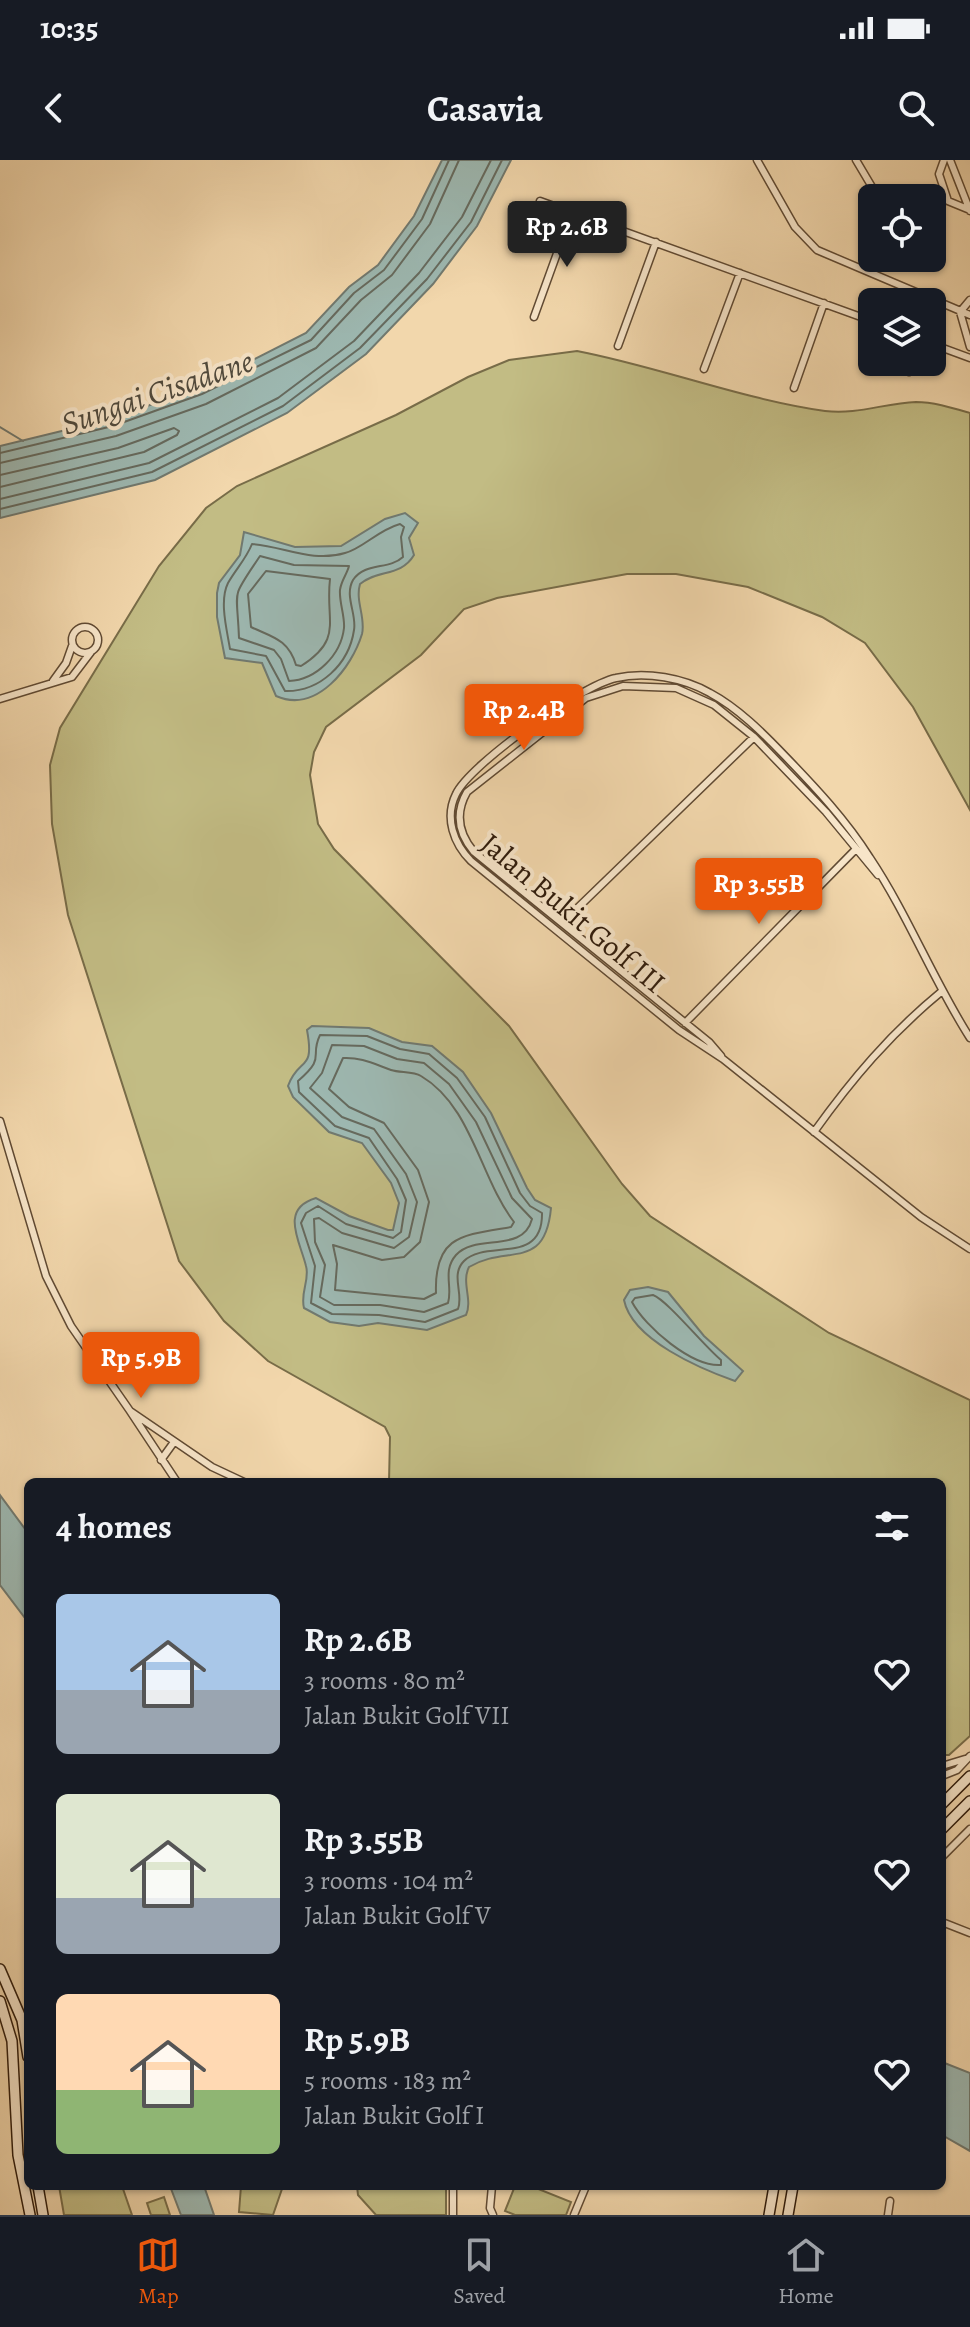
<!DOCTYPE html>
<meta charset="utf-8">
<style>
body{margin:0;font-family:Alegreya,serif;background:#20242c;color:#f1f3f6;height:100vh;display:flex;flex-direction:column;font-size:30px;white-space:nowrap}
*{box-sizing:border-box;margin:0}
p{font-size:26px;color:#9ea1a6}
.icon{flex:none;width:44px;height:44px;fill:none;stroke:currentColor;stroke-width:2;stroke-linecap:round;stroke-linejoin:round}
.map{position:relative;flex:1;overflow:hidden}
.sheet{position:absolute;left:24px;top:1318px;width:922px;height:712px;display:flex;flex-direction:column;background:#171b24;border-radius:12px;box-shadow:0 2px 6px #0004}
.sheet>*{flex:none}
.controls{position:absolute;left:858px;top:24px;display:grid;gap:16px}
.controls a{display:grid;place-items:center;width:88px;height:88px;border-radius:12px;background:#171b24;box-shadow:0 2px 6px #0004;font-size:40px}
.price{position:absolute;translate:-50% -68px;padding:0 18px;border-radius:8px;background:#ea580c;color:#fff;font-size:26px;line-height:52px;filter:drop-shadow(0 2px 4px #0008)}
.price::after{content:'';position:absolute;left:50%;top:48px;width:24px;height:18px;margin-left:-12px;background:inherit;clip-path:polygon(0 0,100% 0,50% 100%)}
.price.current{background:#222;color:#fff}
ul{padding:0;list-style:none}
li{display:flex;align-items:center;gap:24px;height:200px;padding:0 32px}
li span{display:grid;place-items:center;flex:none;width:224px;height:160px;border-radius:12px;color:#555}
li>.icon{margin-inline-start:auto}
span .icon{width:96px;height:96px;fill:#fffc;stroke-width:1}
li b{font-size:34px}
h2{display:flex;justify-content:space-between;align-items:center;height:96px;padding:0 32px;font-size:34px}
.status{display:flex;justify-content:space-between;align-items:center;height:56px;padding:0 40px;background:#171b24;direction:ltr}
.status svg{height:22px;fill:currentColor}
header{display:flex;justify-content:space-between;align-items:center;height:104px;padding:0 32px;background:#171b24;font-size:36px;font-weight:600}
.dock{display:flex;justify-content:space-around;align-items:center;height:112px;border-top:2px solid #363941;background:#171b24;font-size:22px;color:#9ea1a6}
.dock a{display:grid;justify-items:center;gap:4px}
.dock .current{color:#ea580c}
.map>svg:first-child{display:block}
.green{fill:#c2bc84;stroke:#786c48;stroke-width:2}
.water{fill:#9db8b1;stroke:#71796f;stroke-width:2}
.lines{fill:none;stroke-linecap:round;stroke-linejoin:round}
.shore{stroke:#666a5e;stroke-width:2}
.stream{stroke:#71796f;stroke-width:2}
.street-casing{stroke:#604a33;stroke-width:9}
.secondary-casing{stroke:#2f1b0b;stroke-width:12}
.street{stroke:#f7e5c9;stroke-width:6}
.secondary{stroke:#f7e5c9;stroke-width:9}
.labels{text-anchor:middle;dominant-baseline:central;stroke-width:8;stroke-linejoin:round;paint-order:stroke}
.street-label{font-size:30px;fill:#2f1b0b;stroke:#f7e5c9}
.water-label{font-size:32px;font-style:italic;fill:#504a3d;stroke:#f7e5c9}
</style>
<div class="status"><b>10:35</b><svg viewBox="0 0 49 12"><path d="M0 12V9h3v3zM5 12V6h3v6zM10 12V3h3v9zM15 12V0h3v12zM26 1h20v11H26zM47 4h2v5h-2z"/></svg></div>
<header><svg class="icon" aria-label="back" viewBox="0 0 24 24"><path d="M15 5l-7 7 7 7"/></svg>Casavia<svg class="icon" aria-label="search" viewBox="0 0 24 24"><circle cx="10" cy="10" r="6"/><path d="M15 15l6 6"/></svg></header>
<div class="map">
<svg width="970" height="2055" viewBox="0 0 970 2055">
<rect width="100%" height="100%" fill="#f2d7ac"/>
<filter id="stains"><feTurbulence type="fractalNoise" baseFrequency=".0025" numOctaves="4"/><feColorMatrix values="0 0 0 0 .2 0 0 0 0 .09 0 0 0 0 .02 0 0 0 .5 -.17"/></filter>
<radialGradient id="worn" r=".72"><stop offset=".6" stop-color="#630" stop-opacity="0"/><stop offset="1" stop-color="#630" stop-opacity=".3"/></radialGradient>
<!-- green -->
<path class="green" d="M 577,191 C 660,207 741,239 825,251 C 857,255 885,243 916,242 C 934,242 953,248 970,253 L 970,650 L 913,547 L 865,483 L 822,457 L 748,427 L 676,414 L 627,414 L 497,438 L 464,449 L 421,495 L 326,567 L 314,592 L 310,615 L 318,664 L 334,689 L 509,866 L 622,1024 L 650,1056 L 829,1173 L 970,1240 L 970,1576 L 949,1595 L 942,1595 L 942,1322 L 389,1322 L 390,1277 L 385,1267 L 268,1201 L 224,1161 L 179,1101 L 68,755 L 52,664 L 50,605 L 60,568 L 159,406 L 206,348 L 237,326 L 396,255 L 468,217 L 509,200 Z
M 59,2026 L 122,2026 L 132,2055 L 64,2055 Z
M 241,2026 L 283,2026 L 273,2055 L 239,2052 Z
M 357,2026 L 446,2026 L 446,2055 L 376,2055 L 358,2035 Z
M 515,2026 L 531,2026 L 571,2042 L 566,2055 L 515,2055 L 505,2051 Z
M 164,2037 L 170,2055 L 151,2055 L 147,2043 Z"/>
<!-- water -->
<path class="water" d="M 442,0 L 511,0 L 477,66 L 433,124 L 366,194 L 287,253 L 155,320 L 0,358 L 0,286 L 111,259 L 200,227 L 306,173 L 349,127 L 378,105 L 414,56 Z
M 405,353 L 418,363 L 409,378 L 414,395 C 401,417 378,409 360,424 C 355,441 366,458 362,474 C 352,507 317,554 276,536 L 262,503 L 225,498 L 217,457 L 217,433 L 219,423 L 240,395 L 244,372 L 295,387 L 341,386 L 385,359 Z
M 312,866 L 369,868 L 402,882 L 432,886 L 463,912 L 491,953 L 527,1028 L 535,1040 L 551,1048 C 545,1112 507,1084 469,1107 C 461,1123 473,1140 466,1155 L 427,1170 L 378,1163 L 359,1166 L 330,1162 L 304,1148 C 300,1132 310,1120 306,1106 C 300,1081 279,1049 316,1038 L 349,1056 L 388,1070 L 393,1070 L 399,1043 L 391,1023 L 362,983 L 329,972 L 293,937 L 288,926 C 299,896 315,913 307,870 Z
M 648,1127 L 668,1132 L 704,1176 L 743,1211 L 735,1221 C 701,1209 632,1180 624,1140 L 630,1130 Z
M 0,1335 L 28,1373 L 28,1462 L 0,1425 Z
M 942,1902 L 970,1913 L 970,1991 L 942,1975 Z
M 170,2026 L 204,2026 L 214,2055 L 181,2055 Z"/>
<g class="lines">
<!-- shore -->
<path class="shore" d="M 0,293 L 113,266 L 202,234 L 311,180 L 354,133 L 384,110 L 422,59 L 449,0
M 0,303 L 116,276 L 206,244 L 316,188 L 361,140 L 392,115 L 430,64 L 459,0
M 0,315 L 118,288 L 174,268 L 179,271 L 177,275 L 144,292 L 0,327
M 0,339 L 149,303 L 278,238 L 354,181 L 419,113 L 462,57 L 491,0
M 0,349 L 152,312 L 283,246 L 360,188 L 427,119 L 471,62 L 502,0
M 400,364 L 404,367 L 401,377 L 403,397 C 389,410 365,402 353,420 C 344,436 357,454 354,470 C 349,504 320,532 285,531 L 266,496 L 230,489 C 227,470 219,441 228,423 C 236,409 246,399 252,384 C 283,386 312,403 345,393 C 362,389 378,370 400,364 Z
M 260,396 L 294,405 L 349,406 C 347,414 341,421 340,430 C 339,442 345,456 344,468 C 341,495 316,520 289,521 L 281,499 L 274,490 L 239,478 C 237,426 230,441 260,396 Z
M 266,411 L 330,419 C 325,461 344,479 301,506 L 296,505 C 288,479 272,477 251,467 L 248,434 Z
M 320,875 L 367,876 L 400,889 L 429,894 L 457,918 L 485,957 L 520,1033 L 530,1046 L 542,1053 C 543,1106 486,1079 464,1101 C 450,1115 464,1134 458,1149 L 425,1162 L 379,1155 L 332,1154 L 311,1143 L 315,1106 L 301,1063 L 306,1053 L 318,1046 L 346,1064 L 393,1078 L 401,1072 L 406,1040 L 397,1019 L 369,978 L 335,966 L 299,932 L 298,921 C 327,896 309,898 320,875 Z
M 332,885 L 364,886 L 397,899 L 424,903 L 449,924 L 476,962 L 512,1038 L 532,1059 C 523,1094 476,1073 456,1095 C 442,1111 453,1127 448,1143 L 424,1152 L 380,1145 L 334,1145 L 320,1137 L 325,1105 L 315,1082 L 314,1059 L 319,1058 L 342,1073 L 394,1088 L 409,1077 L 417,1042 L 406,1014 L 374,969 L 342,957 L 310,928 L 322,913 Z
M 343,898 C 361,897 374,904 391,910 C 400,913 413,911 421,916 C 472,946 480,1018 514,1062 L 511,1067 C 463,1075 434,1075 436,1133 L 424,1139 L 335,1130 L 337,1104 L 333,1085 L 382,1100 L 404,1097 L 420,1082 L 429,1042 L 418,1010 L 384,963 L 349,947 L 329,929 Z
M 653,1135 C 667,1140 704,1186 721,1200 L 721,1205 C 692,1207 645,1167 632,1142 L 635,1138 Z"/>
<!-- stream -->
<path class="stream" d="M 0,267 L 23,281"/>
<defs>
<path id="street" d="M 757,0 L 795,67 L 817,90 L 970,155
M 856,0 L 875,32
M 944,0 L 939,14 L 948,41 L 970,50
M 950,0 L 970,51
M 540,41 L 872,161
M 970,140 L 960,152 L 970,187
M 534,157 L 572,52
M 932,184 L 970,198
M 618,186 L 656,82
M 704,209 L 740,113
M 909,212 L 913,202
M 794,228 L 824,143
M72 480a13 13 0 1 1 26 0a13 13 0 1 1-26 0Z
M 53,521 L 66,503 L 72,486
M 0,539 L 72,517 L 91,492
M 562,763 L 754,577
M 685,863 L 855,690
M 970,878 C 933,820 908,755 870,698 C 846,660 815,627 784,595 C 763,573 738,548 710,533 C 684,518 646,511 616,518 C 582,525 470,604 456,634 C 444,658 454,684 471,701 L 679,870 L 723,899 L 921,1057 L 970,1089
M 721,896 L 709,882 L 474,692 C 458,673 455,653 467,632 L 586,538 L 623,526 L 676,528 L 714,545 L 754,577 L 826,652 L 878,715
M 0,961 L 46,1116 L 71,1166 L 130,1251
M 814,972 C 852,919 890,874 941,832
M 161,1300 L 174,1282
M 177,1322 L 130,1251 L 212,1307 L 244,1322
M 942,1606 L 965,1599
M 942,1616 L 957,1610 L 970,1596
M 942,1697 L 970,1669
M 942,1762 L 970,1773
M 492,2026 L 490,2048 L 493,2055
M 453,2055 L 453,2026
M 574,2055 L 586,2026
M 888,2055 L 890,2041"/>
<path id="secondary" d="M 942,1644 L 970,1616
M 942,1669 L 970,1641
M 0,1809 L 22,1860 L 28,1897
M 0,1841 L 12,1881 L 18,1995 L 30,2055
M 38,2026 L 43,2055
M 769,2055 L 774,2026
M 788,2055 L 793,2026"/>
</defs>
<!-- street casing -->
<use href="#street" class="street-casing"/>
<!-- secondary casing -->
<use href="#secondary" class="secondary-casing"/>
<!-- street -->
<use href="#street" class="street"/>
<!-- secondary -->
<use href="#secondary" class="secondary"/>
</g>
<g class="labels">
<!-- street labels -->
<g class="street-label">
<text transform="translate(573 753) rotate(40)">Jalan Bukit Golf III</text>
</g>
<!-- water labels -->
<g class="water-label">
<text transform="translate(157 232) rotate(-19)">Sungai Cisadane</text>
</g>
</g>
<rect width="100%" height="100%" filter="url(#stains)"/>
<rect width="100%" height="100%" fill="url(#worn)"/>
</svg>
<div class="controls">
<a><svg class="icon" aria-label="locate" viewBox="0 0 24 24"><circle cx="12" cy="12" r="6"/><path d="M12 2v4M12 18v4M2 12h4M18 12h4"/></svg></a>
<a><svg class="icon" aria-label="layers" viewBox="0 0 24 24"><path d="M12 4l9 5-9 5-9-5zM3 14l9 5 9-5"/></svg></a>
</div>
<b class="price current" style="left:567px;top:109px">Rp 2.6B</b>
<b class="price" style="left:524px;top:592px">Rp 2.4B</b>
<b class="price" style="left:759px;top:766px">Rp 3.55B</b>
<b class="price" style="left:141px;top:1240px">Rp 5.9B</b>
<section class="sheet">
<h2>4 homes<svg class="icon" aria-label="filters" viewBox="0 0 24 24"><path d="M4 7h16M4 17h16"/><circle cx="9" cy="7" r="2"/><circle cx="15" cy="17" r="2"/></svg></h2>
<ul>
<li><span style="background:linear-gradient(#a9c7e8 60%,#9aa5b1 0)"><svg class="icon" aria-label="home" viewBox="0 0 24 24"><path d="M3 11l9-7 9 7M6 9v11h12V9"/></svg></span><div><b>Rp 2.6B</b><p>3 rooms · 80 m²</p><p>Jalan Bukit Golf VII</p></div><svg class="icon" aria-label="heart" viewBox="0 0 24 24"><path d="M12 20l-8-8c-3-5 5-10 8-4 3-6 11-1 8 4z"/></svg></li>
<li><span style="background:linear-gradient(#dfe7d0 65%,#9aa5b1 0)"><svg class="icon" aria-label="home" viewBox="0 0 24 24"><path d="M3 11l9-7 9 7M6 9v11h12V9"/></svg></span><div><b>Rp 3.55B</b><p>3 rooms · 104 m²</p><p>Jalan Bukit Golf V</p></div><svg class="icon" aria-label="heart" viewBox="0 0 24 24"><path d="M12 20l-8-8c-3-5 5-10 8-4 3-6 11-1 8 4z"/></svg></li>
<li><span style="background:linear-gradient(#ffd9b3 60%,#8fb573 0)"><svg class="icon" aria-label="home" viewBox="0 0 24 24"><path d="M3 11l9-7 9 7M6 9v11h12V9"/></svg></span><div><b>Rp 5.9B</b><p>5 rooms · 183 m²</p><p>Jalan Bukit Golf I</p></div><svg class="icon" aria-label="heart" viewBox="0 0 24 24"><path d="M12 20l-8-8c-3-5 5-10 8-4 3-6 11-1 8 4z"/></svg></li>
</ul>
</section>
</div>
<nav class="dock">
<a class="current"><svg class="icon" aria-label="map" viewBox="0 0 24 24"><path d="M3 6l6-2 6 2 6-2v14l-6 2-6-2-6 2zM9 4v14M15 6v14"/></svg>Map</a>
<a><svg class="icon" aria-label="saved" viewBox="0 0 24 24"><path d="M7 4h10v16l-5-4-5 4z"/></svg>Saved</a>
<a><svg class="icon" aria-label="home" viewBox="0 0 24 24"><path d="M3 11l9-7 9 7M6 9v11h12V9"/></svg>Home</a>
</nav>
